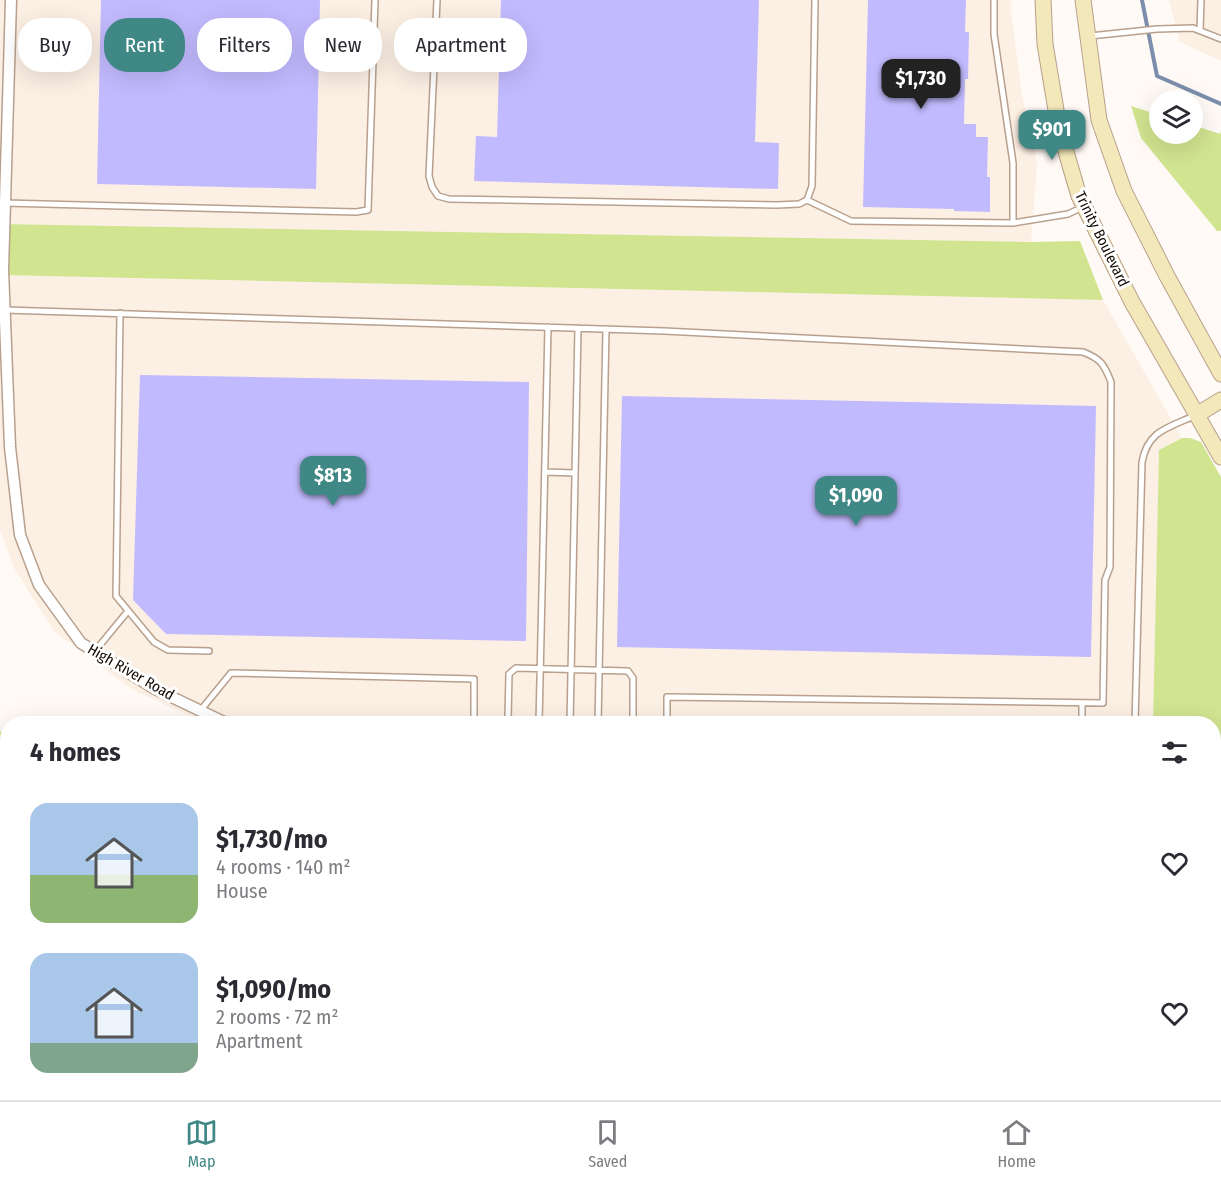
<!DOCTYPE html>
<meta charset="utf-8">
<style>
body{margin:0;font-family:"Fira Sans Condensed",sans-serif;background:#f2f2f3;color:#2b2b33;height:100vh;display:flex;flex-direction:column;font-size:22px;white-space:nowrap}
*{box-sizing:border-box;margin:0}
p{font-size:20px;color:#7c7c81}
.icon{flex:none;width:33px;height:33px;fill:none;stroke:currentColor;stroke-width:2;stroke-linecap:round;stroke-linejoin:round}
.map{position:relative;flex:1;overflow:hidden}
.drawer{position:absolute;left:0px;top:716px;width:1221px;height:386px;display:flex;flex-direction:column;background:#fff;border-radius:24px 24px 0 0;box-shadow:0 6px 24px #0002}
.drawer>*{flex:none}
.guide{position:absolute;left:18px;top:18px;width:600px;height:54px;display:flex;gap:12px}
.controls{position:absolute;left:1149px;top:90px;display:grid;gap:12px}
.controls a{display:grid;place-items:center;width:54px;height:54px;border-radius:50%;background:#fff;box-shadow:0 6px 24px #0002;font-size:30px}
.price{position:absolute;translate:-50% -51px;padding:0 14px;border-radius:12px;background:#408886;color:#fff;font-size:20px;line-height:39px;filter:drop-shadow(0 2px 3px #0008)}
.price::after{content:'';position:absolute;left:50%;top:36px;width:18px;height:14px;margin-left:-9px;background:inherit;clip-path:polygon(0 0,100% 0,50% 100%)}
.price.selected{background:#222;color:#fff}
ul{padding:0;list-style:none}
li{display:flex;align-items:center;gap:18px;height:150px;padding:0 30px}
li span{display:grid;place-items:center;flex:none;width:168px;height:120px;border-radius:18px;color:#555}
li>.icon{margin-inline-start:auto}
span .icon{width:72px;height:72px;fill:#fffc;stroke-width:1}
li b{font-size:26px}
h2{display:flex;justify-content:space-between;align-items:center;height:72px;padding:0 30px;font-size:26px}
.tag{padding:0 21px;border-radius:24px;background:#fff;box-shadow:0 6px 24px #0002;font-size:21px;line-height:54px}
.tag.selected{background:#408886;color:#fff}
.tabs{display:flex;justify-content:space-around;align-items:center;height:84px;border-top:2px solid #e1e1e2;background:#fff;font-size:16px;color:#7c7c81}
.tabs a{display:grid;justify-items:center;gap:3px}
.tabs .selected{color:#408886}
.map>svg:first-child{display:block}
.built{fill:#fcefe4}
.green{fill:#d1e490}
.water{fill:#a8c7f4;stroke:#7b8eac;stroke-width:1.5}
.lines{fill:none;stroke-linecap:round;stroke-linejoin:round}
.stream{stroke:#7b8eac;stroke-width:4}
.building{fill:#c2bafe}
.service-casing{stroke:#b8a08d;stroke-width:8}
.minor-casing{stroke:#b8a08d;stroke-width:13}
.secondary-casing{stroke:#b8a08d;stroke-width:17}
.service{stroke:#fff;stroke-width:5}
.minor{stroke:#fff;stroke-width:10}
.secondary{stroke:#f3e8ba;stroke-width:15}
.labels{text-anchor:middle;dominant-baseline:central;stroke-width:6;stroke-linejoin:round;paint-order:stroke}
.street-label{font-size:15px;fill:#120a04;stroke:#fff}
</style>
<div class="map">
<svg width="1221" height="1100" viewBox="0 0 1221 1100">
<rect width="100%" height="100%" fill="#fffaf6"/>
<!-- built -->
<path class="built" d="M 0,0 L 1011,0 L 1011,12 L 1022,95 L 1037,164 L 1031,242 L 0,224 Z
M 1169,0 L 1221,0 L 1221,61 L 1180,42 Z
M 0,275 L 1103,300 L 1182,438 L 1159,450 L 1153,723 L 205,723 L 133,690 L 54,631 L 14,568 L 0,529 Z
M 1214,823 L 1221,826 L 1221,1100 L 708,1100 L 704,1094 L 1214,1094 Z"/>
<!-- green -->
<path class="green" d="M 1131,106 L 1159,115 L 1160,134 L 1192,134 L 1193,125 L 1220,134 L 1221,131 L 1221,231 L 1217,231 L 1141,138 Z
M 0,224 L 1031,242 L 1080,241 L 1103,300 L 0,275 Z
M 1182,438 L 1190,438 L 1201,442 L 1221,477 L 1221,787 L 1214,785 L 1214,723 L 1153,723 L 1159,450 Z
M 0,731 L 8,737 L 8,1094 L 667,1094 L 671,1100 L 0,1100 Z"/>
<!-- water -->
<path class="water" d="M 7,841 L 7,880 L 0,881 L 0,845 Z
M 130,1094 L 191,1094 L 191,1100 L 132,1100 Z"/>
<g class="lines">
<!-- stream -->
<path class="stream" d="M 1142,0 L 1157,76 L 1221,104"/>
</g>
<!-- building -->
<path class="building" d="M 101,0 L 320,0 L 316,189 L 97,184 Z
M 501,0 L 759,0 L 755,142 L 779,143 L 778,189 L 474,181 L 476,136 L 497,137 Z
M 868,0 L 966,0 L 965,32 L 969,32 L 968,79 L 965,79 L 964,124 L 976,124 L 976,137 L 988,137 L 987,177 L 990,177 L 990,212 L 954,211 L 954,209 L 863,207 Z
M 140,375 L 529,382 L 526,641 L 166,634 L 133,600 Z
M 622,396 L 1096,406 L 1091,657 L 617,647 Z"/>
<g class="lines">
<defs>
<path id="service" d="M 437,0 L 429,176 L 432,187 L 438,196 L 449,199 L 777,205 L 799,204 L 807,200 L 812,186 L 815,0
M 1200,31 L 1201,0
M 1090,36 L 1157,29 L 1193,28 L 1221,39
M 807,200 L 851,221 L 1013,223 L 1013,163 L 994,34 L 994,0
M 5,203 L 356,212 L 368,210 L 375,0
M 1013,223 L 1068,214 L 1083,207
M 5,310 L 664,331 L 1083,352 C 1101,359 1104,364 1111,382 L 1110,567 L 1105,580 L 1103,703 L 667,697 L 667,723
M 120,313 L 116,596 L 154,642 L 168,650 L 209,651
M 545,472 L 575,473
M 95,651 L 128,611
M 1082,703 L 1082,723
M 200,711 L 231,673 L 474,679 L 474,723
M 512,723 L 508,718 L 509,674 L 516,668 L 628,671 L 633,678 L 633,721 L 631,723
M 539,723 L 548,327
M 570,723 L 578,328
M 598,723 L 606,329
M 1135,723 L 1142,462 C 1148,430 1168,428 1196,415
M 1214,847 L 1221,818
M 724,1094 L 727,1100
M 1206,1100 L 1206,1094"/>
<path id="minor" d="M 11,0 L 3,270 L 10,447 L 20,535 L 39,585 L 81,643 L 155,689 L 226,723
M 1214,805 L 1221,807"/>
<path id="secondary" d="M 1043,0 L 1045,44 L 1059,128 L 1079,196 L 1132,302 L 1221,457
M 1083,0 L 1099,120 L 1124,191 L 1167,276 L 1221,374
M 1198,414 L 1221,400"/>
</defs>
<!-- service casing -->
<use href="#service" class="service-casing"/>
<!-- minor casing -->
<use href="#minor" class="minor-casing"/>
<!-- secondary casing -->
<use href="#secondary" class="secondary-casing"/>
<!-- service -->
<use href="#service" class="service"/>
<!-- minor -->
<use href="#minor" class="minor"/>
<!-- secondary -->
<use href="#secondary" class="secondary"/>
</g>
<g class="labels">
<!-- street labels -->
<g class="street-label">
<text transform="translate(1102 239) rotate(64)">Trinity Boulevard</text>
<text transform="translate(131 672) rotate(30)">High River Road</text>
</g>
</g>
</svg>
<div class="controls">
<a><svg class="icon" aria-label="layers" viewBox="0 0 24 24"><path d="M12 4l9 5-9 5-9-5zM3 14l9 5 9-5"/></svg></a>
</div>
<b class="price selected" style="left:921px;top:110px">$1,730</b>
<b class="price" style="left:1052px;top:161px">$901</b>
<b class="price" style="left:333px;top:507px">$813</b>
<b class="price" style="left:856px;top:527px">$1,090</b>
<div class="guide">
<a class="tag">Buy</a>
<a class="tag selected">Rent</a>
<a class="tag">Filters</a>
<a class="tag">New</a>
<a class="tag">Apartment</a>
</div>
<section class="drawer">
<h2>4 homes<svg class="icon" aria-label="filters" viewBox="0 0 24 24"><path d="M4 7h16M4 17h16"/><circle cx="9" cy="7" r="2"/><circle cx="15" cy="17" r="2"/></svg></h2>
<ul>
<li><span style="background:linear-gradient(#a9c7e8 60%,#8fb573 0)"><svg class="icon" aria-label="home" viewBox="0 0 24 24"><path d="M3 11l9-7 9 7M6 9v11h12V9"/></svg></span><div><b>$1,730/mo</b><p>4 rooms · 140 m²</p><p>House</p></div><svg class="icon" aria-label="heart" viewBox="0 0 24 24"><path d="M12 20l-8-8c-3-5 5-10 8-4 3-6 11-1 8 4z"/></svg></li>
<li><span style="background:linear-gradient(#a9c7e8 75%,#7fa58c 0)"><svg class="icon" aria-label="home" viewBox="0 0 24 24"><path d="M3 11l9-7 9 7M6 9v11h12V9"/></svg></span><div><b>$1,090/mo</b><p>2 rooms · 72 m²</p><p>Apartment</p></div><svg class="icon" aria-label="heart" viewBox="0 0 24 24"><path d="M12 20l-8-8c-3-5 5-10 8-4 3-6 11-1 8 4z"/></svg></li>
</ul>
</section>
</div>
<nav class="tabs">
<a class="selected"><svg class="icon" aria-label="map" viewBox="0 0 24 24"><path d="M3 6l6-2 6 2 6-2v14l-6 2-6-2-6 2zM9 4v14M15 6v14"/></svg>Map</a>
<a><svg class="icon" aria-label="saved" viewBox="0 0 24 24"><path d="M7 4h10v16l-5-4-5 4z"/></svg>Saved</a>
<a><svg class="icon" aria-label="home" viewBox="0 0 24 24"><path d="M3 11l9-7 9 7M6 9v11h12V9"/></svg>Home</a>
</nav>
